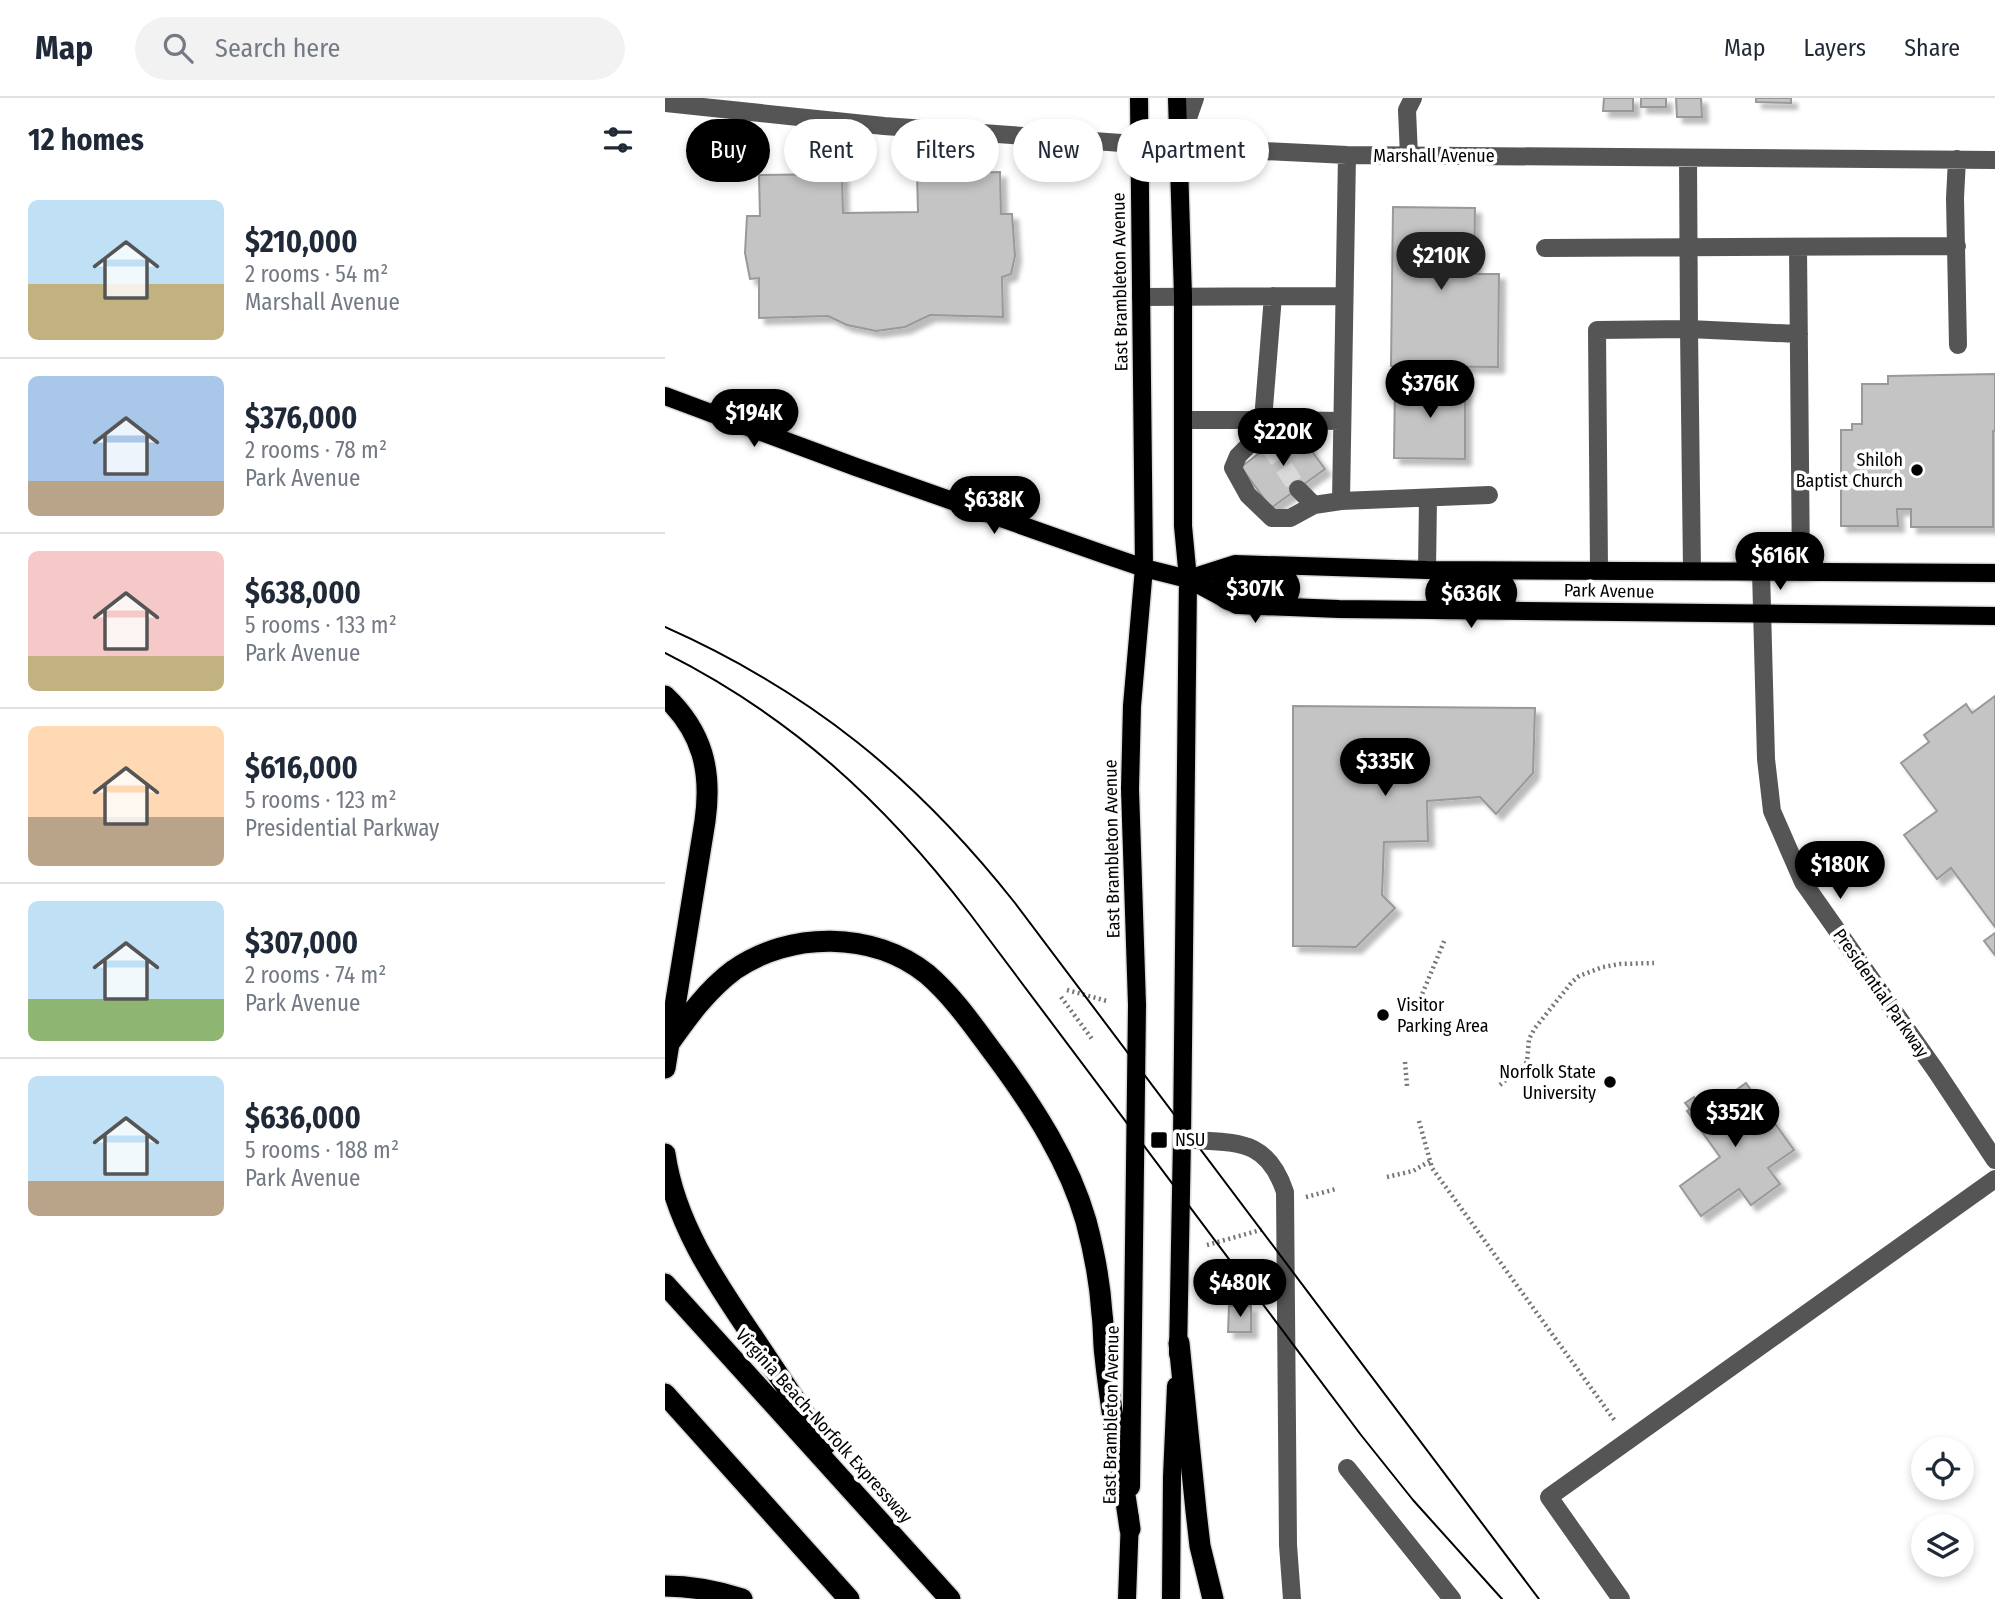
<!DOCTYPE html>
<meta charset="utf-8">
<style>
body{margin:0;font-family:"Fira Sans Condensed",sans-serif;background:#f2f2f3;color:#1f2937;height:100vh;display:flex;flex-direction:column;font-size:26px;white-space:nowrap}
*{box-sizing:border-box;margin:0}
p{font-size:23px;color:#747a83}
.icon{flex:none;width:38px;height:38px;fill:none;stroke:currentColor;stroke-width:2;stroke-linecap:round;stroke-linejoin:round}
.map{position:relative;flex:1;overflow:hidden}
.side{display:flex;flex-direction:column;background:#fff;width:665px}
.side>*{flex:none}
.top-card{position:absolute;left:21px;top:21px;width:665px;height:63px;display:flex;gap:14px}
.buttons{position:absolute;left:1246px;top:1339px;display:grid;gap:14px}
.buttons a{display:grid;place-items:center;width:63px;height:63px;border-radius:50%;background:#fff;box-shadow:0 4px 10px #0003;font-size:35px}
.price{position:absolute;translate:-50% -60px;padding:0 16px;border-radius:24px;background:#000;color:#fff;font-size:23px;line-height:46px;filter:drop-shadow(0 2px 4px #0008)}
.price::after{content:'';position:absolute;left:50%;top:42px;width:21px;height:16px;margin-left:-10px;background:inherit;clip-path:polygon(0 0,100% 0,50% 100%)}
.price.selected{background:#222;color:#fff}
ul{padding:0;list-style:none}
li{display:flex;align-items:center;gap:21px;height:175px;padding:0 28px}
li+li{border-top:2px solid #e0e1e3}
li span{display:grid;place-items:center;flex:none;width:196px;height:140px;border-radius:10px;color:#555}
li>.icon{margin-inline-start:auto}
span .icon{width:84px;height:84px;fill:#fffc;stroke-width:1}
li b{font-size:30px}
h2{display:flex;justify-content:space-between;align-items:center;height:84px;padding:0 28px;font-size:30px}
.tag{padding:0 24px;border-radius:32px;background:#fff;box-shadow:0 4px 10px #0003;font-size:24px;line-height:63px}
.tag.selected{background:#000;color:#fff}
header{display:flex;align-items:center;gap:42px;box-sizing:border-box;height:98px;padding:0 35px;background:#fff;border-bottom:2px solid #e0e1e3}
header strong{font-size:33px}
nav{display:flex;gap:38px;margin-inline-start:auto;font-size:24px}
.search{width:490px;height:63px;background:#f2f2f3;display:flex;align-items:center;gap:18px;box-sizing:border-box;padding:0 24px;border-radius:38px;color:#747a83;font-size:26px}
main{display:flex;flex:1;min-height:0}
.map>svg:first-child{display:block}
.building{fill:#c4c4c4;stroke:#999;stroke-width:2;filter:url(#shadow)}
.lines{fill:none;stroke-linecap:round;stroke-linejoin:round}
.minor-tunnel{stroke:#d9d9d9;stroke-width:18;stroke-dasharray:18 9;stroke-linecap:butt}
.major-casing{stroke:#dbdbdb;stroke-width:21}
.highway-casing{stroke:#dbdbdb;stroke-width:24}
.path{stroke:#777;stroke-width:4.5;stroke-dasharray:2 3.5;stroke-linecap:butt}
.minor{stroke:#555;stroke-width:18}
.major{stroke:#000;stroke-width:18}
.highway{stroke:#000;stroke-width:21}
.tram{stroke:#000;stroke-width:2}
.poi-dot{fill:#000;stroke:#fff;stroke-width:2.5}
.labels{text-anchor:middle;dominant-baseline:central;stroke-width:7;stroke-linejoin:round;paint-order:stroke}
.street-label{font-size:18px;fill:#000;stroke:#fff}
.poi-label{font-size:18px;fill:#000;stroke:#fff;text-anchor:end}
</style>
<header>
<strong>Map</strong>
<div class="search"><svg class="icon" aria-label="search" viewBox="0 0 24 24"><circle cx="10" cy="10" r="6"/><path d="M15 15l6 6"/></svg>Search here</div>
<nav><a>Map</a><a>Layers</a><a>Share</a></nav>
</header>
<main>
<section class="side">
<h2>12 homes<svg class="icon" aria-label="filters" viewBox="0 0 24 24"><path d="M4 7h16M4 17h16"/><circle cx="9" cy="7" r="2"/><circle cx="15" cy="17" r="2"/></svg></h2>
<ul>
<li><span style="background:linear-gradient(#bfe0f5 60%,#c2b280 0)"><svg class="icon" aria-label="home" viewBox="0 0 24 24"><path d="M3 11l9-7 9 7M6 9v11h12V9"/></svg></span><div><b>$210,000</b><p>2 rooms · 54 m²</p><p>Marshall Avenue</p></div></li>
<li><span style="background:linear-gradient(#a9c7e8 75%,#b9a48a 0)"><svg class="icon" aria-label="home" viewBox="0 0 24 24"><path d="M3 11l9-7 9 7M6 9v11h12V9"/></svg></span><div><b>$376,000</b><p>2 rooms · 78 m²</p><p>Park Avenue</p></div></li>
<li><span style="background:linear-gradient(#f6c9c9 75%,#c2b280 0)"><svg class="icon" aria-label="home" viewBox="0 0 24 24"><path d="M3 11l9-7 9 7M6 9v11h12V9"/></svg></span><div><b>$638,000</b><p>5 rooms · 133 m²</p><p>Park Avenue</p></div></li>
<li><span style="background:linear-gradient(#ffd9b3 65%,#b9a48a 0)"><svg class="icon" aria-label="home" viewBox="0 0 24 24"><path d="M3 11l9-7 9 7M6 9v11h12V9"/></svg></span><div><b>$616,000</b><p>5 rooms · 123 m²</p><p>Presidential Parkway</p></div></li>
<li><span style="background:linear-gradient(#bfe0f5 70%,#8fb573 0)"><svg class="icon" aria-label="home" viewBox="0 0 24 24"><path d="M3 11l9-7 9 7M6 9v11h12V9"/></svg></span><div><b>$307,000</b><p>2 rooms · 74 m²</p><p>Park Avenue</p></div></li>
<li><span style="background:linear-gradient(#bfe0f5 75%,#b9a48a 0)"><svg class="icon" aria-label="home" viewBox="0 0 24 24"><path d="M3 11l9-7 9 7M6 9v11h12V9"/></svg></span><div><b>$636,000</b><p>5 rooms · 188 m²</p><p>Park Avenue</p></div></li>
</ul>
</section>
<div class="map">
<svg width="1330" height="1501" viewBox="0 0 1330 1501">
<defs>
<filter id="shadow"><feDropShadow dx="6" dy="6" stdDeviation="2" flood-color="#0004"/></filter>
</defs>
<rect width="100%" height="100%" fill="#fff"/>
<!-- building -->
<path class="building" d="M 939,0 L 968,0 L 968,13 L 938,13 Z
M 976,0 L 1001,0 L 1001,9 L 976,9 Z
M 1011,0 L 1036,0 L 1037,19 L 1012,19 Z
M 1091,0 L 1126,0 L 1126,5 L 1091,4 Z
M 335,74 L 336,116 L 347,116 L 350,158 L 346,176 L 337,179 L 338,219 L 265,217 L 240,229 L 211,233 L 182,227 L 163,218 L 94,220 L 94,180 L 85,181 L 80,155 L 82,118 L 95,118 L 94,77 L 177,76 L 178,115 L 253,114 L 252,76 Z
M 728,109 L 810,110 L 809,176 L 834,176 L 833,269 L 726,268 Z
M 1330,276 L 1330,333 L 1328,333 L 1328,429 L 1246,429 L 1246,411 L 1232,411 L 1233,428 L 1176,428 L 1176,332 L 1187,332 L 1187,326 L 1197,326 L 1197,286 L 1223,286 L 1223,278 Z
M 730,282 L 800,283 L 800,361 L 729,360 Z
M 629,329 L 660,371 L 606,410 L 576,369 Z
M 1330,598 L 1330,829 L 1286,770 L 1272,781 L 1239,737 L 1272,713 L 1236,665 L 1264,644 L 1259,637 L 1301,606 L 1307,615 Z
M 628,608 L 870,610 L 868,675 L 831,716 L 815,699 L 762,703 L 763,743 L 719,744 L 717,797 L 730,810 L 691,849 L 628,848 Z
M 1330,835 L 1330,857 L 1319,843 Z
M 1081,985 L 1129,1052 L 1103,1070 L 1115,1086 L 1086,1107 L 1074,1091 L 1036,1118 L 1015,1088 L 1055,1059 L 1022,1013 L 1025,1011 L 1020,1005 L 1029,999 L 1033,1004 L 1049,993 L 1056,1003 Z
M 564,1208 L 586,1208 L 586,1234 L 563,1234 Z"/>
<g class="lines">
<!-- minor-tunnel -->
<path class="minor-tunnel" d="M 604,347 L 633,391"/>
<defs>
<path id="major" d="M 512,0 L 518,198 L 518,428 L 523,481 L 517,1041 L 513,1256
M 0,298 L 191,369 L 438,456 L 479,470 L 523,481 L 572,507 L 674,511 L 1330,518
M 523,481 L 570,466 L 762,472 L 1330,475
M 466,1389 L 472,907 L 465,691 L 467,608 L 479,470 L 474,0
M 462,1501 L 465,1420
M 506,1501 L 507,1379 L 511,1288"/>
<path id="highway" d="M 0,598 C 38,634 47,673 40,723 L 0,970
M 3,947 C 22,920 42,892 69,872 C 125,833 208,833 262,876 C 290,900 311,932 333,961 C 369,1010 404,1064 421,1123 C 429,1153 435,1185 437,1216 C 439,1230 438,1244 440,1258 C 446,1316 457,1374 465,1431
M 0,1056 C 10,1125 50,1183 88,1239 C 112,1275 136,1311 160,1347
M 0,1186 L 285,1501
M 514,1245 L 531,1413 L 535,1448 L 548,1501
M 0,1296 L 184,1501
M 0,1488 C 27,1488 52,1493 77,1501"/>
</defs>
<!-- major casing -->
<use href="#major" class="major-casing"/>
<!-- highway casing -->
<use href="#highway" class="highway-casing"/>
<!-- path -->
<path class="path" d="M 402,892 L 442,903
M 396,899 L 427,941
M 751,911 L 780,841
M 740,964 L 742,988
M 835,987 L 862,964 L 864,941 L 870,930 L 907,884 L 914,878 L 938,869 L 955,866 L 989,865
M 754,1023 L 767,1070 L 950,1323
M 722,1079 L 748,1073 L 765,1063
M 641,1099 L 671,1091
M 542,1147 L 599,1131"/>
<!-- minor -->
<path class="minor" d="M 0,5 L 219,28 L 513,49 L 682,57 L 1330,62
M 514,46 L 530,0
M 744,58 L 742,12 L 748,0
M 1023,60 L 1024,231 L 1134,236
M 1292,61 L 1290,100 L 1293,247
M 1133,149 L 1136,474
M 880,150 L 1292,148
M 476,199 L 679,198
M 518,322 L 598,322 L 608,198
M 597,334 L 573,358 L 568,370 L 583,397 L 607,420 L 625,420 L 649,407
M 604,347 L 597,334 L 598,322 L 677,323
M 633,391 L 649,407 L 676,403 L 824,397
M 676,403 L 682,57
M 934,471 L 932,232 L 1024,231 L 1027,472
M 762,472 L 763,401
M 1096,473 L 1101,661 L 1107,713 L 1138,784 L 1271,973 L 1330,1062
M 517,1041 C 568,1046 601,1037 620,1094 L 623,1447 L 627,1501
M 682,1370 L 787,1501
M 956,1501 L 884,1399 L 1330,1081"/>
<!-- major -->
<use href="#major" class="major"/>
<!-- highway -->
<use href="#highway" class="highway"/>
<!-- tram -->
<path class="tram" d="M 0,529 C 146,594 251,680 350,805 L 874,1501
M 0,555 C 127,619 219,704 305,816 L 696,1337 L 748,1402 L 837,1501"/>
</g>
<!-- markers -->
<g class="poi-dot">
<circle cx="1252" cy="372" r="7"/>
<circle cx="718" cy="917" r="7"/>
<circle cx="945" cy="984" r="7"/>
<rect x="485" y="1033" width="18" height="18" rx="3.5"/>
</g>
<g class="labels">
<!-- street labels -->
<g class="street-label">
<text x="769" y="58">Marshall Avenue</text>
<text transform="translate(455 184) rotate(-91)">East Brambleton Avenue</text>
<text transform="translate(944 493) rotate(1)">Park Avenue</text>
<text transform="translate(447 751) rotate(-91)">East Brambleton Avenue</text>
<text transform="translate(1216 895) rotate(55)">Presidential Parkway</text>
<text transform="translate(446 1317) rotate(-89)">East Brambleton Avenue</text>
<text transform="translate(159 1328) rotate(48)">Virginia Beach-Norfolk Expressway</text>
</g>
<!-- poi labels -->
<g class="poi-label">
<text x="1238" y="362">Shiloh<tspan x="1238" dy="21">Baptist Church</tspan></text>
<text x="732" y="907" text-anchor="start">Visitor<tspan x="732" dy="21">Parking Area</tspan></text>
<text x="931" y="974">Norfolk State<tspan x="931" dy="21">University</tspan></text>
<text x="510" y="1042" text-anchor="start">NSU</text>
</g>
</g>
</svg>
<div class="buttons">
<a><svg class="icon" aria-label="locate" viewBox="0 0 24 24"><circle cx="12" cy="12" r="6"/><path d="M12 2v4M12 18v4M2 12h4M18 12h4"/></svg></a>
<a><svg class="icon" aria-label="layers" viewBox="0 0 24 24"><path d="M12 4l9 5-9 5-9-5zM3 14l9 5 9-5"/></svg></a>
</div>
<b class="price selected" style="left:776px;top:194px">$210K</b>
<b class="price" style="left:765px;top:322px">$376K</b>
<b class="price" style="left:89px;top:351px">$194K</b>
<b class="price" style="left:618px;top:370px">$220K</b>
<b class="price" style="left:329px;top:438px">$638K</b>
<b class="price" style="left:1115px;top:494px">$616K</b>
<b class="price" style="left:590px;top:527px">$307K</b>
<b class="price" style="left:806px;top:532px">$636K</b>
<b class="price" style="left:720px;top:700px">$335K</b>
<b class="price" style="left:1175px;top:803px">$180K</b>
<b class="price" style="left:1070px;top:1051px">$352K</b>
<b class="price" style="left:575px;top:1221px">$480K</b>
<div class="top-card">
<a class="tag selected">Buy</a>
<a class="tag">Rent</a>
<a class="tag">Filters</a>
<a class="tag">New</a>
<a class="tag">Apartment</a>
</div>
</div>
</main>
